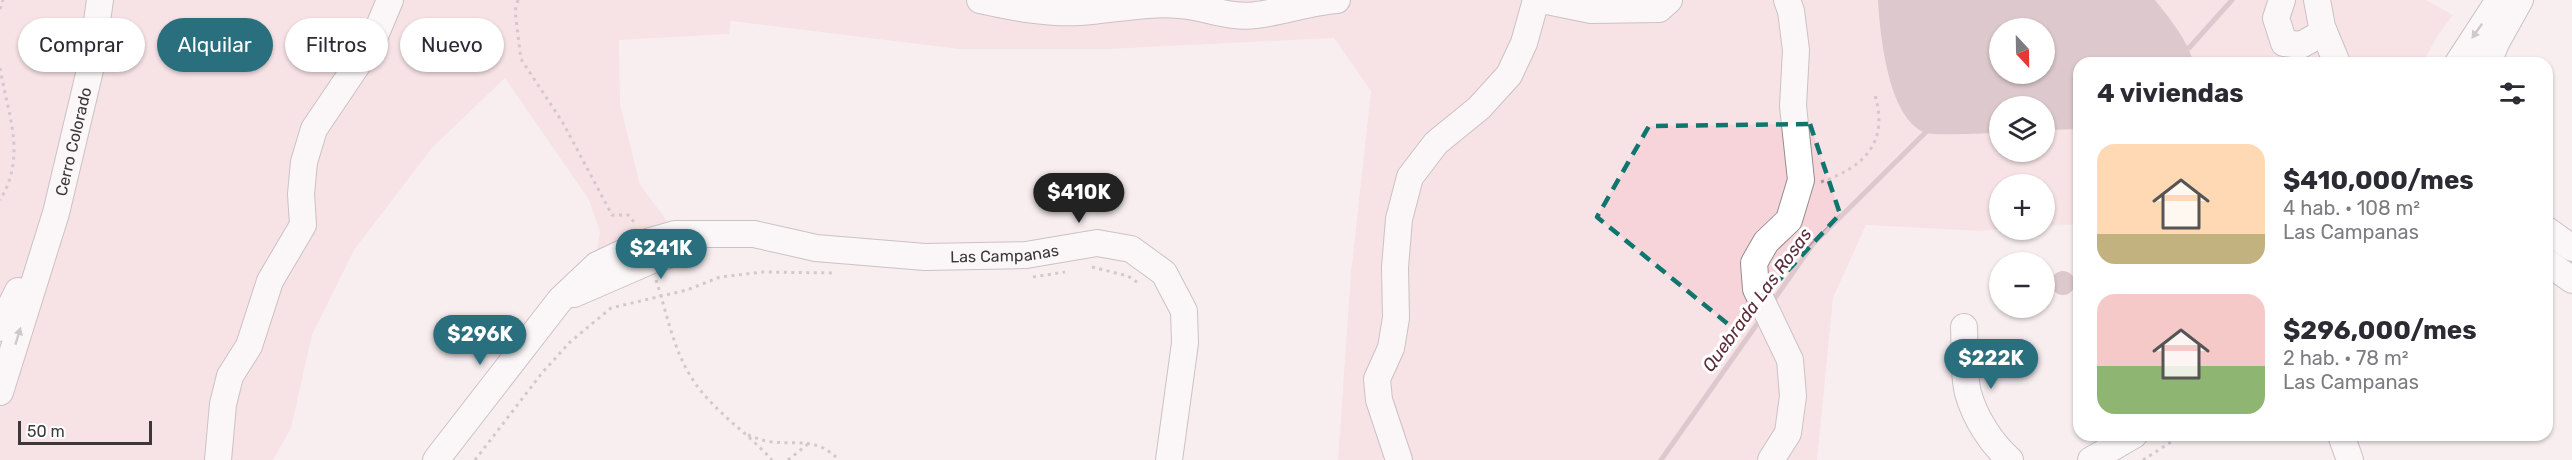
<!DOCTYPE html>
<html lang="es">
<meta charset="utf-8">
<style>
body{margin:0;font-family:Rubik,sans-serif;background:#f2f2f3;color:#2b2b33;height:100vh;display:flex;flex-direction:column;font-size:22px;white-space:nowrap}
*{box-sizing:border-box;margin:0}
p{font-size:20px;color:#7c7c81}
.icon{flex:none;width:33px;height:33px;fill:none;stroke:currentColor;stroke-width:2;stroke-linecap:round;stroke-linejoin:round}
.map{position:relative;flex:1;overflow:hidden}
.sheet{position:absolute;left:2073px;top:57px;width:480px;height:384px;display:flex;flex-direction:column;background:#fff;border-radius:18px;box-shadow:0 2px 4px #0004}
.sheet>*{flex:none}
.hud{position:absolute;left:18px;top:18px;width:570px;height:54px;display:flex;gap:12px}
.needle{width:39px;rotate:158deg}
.buttons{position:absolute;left:1989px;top:18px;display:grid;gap:12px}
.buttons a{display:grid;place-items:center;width:66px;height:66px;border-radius:50%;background:#fff;box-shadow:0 2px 4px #0004;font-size:30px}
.scale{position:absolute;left:18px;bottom:15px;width:134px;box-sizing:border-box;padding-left:6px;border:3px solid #3c3839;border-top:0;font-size:16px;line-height:21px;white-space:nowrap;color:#3c3839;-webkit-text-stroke:4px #fff;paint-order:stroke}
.price{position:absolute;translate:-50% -51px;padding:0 14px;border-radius:21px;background:#2a6f7e;color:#fff;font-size:20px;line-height:39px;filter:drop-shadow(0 2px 3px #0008)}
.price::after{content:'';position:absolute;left:50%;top:36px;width:18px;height:14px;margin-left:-9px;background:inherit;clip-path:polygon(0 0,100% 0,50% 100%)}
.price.active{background:#222;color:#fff}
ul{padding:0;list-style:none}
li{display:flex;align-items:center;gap:18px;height:150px;padding:0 24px}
li span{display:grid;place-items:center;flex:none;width:168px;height:120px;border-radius:18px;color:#555}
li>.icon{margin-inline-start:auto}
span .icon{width:72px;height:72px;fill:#fffc;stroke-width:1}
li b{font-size:26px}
h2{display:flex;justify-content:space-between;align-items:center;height:72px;padding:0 24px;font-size:26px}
.tag{padding:0 21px;border-radius:27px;background:#fff;box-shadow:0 2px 4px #0004;font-size:21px;line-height:54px}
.tag.active{background:#2a6f7e;color:#fff}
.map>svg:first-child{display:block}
.green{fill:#f6d4da;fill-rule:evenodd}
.water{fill:#bd9ba2;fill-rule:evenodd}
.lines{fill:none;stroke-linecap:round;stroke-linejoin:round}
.stream{stroke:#bd9ba2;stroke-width:5}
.minor-casing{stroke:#948c8d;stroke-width:28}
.path{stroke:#a39c9e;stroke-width:3;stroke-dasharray:3 4.5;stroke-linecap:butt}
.minor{stroke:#fff;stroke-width:26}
.oneway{fill:#9e9c9c}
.marked{fill:none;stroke:#0f766e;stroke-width:4.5;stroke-dasharray:12 8;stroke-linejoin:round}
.labels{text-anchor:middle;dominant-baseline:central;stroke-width:6;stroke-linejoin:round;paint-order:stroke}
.street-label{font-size:16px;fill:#3c3839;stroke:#fff}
.water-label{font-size:18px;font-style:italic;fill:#5b2b38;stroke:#fff}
</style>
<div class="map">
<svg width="2572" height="460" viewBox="0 0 2572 460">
<rect width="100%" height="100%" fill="#f8eef0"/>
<!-- green -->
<path class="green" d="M 0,0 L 2426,0 L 2453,15 L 2436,38 L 2423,63 L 2079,63 L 2079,224 L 2045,226 L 2044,184 L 2000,184 L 1999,229 L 1981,231 L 1866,225 L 1833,298 L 1817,460 L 1338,460 L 1351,273 L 1371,91 L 1334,38 L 1108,49 L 959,49 L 731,21 L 729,34 L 619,40 L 620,104 L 640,185 L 671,226 L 597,252 L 600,232 L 589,200 L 505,78 L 432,148 L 354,250 L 312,335 L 291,428 L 273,460 L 0,460 ZM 2000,28 L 2044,28 L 2044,74 L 2000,74 ZM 2000,106 L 2044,106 L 2044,152 L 2000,152 Z"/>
<!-- water -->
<path class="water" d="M 1878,0 L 2155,0 C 2171,20 2186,38 2194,63 L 2079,63 L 2079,129 L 2045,130 L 2044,106 L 2000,106 L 1999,133 C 1986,133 1935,136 1926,133 C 1888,120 1880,34 1878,0 ZM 2044,28 L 2044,74 L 2000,74 L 2000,28 Z
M2051 283a12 12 0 1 1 24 0a12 12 0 1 1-24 0Z"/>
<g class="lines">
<!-- stream -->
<path class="stream" d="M 2184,48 L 2189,48 L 2232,0
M 1771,304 L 1813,244 L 1929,129
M 1661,460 L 1762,317"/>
<defs>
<g id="minor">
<path d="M 980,0 C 1012,7 1046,14 1080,12 C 1113,10 1146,2 1180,5 C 1206,7 1230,19 1256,15 C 1284,12 1309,2 1337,0"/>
<path d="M 1542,0 L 1591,10 L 1659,9 L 1669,0"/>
<path d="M 2282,0 L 2276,18 L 2284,43 L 2301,45 L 2324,32"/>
<path d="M 2317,0 L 2322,27 L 2337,63"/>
<path d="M 2458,63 L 2499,0"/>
<path d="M 2488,63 L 2496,43 L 2520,0"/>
<path d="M 2547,230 L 2572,248"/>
<path d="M 2547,262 L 2572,280"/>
<path d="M 574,294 L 650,261 L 693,247"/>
<path d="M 1964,327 C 1965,348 1963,373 1968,393 C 1975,418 1991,443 2010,460"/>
<path d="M 0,328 L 18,291"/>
<path id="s1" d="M 0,392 L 56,213 L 90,70 L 100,0"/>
<path d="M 2341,435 L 2350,460"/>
<path d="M 218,460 L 223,404 L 230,376 L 249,346 L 270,281 L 303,225 L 301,194 L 304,162 L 314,129 L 372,43 L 390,0"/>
<path id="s2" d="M 436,460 L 560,300 L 597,265 L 644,243 L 675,234 L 754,234 L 816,248 L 925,257 L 1026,255 L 1097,243 L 1131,249 L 1164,273 L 1184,311 L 1185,343 L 1169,460"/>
<path d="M 1399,460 L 1379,400 L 1377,379 L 1391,348 L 1396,318 L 1395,267 L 1399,219 L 1410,177 L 1436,143 L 1479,108 L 1509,75 L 1524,43 L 1536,0"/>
<path d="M 1771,460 L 1788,433 L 1793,396 L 1790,360 L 1756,289 L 1754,263 L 1766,242 L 1789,220 L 1801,180 L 1793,106 L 1796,50 L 1791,11 L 1787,0"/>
<path d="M 2091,460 L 2134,435"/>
</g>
</defs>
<!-- minor casing -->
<use href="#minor" class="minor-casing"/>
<!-- path -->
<path class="path" d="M 518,0 L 515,11 L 521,59 L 563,123 L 612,215 L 628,215 L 635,223
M 0,9 L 3,0
M 0,68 C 8,115 27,156 0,200
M 1821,182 C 1864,167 1889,143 1875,95
M 1092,267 L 1128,276 L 1137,282
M 1033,277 L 1065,272
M 656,280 C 667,313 673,350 693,380 C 714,412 747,432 772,460
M 748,435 C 756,438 764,441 772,442 C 800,445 816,437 839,460
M 475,460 L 542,373 L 570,342 L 611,308 L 687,290 L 720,277 L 763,272 L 835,273
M 788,460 L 808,444
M 2143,460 L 2182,435"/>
<!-- minor -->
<use href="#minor" class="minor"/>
</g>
<!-- one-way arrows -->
<defs><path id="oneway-solid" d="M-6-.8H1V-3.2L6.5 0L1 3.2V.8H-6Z" transform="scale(1.5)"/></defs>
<g class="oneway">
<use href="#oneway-solid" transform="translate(2477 31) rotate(125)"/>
<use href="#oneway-solid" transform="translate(18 336) rotate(-73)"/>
</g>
<!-- marked area -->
<path d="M0 0H2572V460H0ZM 1810,124 L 1840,214 L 1734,329 L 1597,217 L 1649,126 Z" fill="#f8eef0" fill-opacity=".55" fill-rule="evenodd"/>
<path class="marked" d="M 1810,124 L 1840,214 L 1734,329 L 1597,217 L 1649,126 Z"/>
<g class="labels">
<!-- street labels -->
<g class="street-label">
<text stroke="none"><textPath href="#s1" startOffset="261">Cerro Colorado</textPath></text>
<text stroke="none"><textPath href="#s2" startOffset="669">Las Campanas</textPath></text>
</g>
<!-- water labels -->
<g class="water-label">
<text transform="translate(1757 300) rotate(-54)">Quebrada Las Rosas</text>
</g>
</g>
</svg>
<div class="buttons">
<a><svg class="needle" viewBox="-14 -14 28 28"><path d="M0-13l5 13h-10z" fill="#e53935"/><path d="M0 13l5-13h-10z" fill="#7c7c81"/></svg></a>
<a><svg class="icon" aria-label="layers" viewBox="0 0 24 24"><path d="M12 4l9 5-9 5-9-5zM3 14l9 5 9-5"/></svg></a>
<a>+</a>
<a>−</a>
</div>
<div class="scale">50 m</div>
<b class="price active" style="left:1079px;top:224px">$410K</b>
<b class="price" style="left:661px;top:280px">$241K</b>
<b class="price" style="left:480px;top:366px">$296K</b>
<b class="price" style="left:1991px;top:390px">$222K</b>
<div class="hud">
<a class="tag">Comprar</a>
<a class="tag active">Alquilar</a>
<a class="tag">Filtros</a>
<a class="tag">Nuevo</a>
</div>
<section class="sheet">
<h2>4 viviendas<svg class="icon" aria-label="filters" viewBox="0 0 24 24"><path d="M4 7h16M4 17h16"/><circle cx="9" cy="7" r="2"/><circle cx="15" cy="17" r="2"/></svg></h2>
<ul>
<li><span style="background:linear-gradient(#ffd9b3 75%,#c2b280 0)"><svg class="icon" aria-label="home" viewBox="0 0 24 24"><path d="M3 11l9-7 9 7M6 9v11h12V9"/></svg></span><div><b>$410,000/mes</b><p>4 hab. · 108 m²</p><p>Las Campanas</p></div></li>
<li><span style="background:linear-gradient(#f6c9c9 60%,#8fb573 0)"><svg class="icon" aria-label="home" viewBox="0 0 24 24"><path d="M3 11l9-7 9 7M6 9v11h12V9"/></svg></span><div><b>$296,000/mes</b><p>2 hab. · 78 m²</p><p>Las Campanas</p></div></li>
</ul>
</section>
</div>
